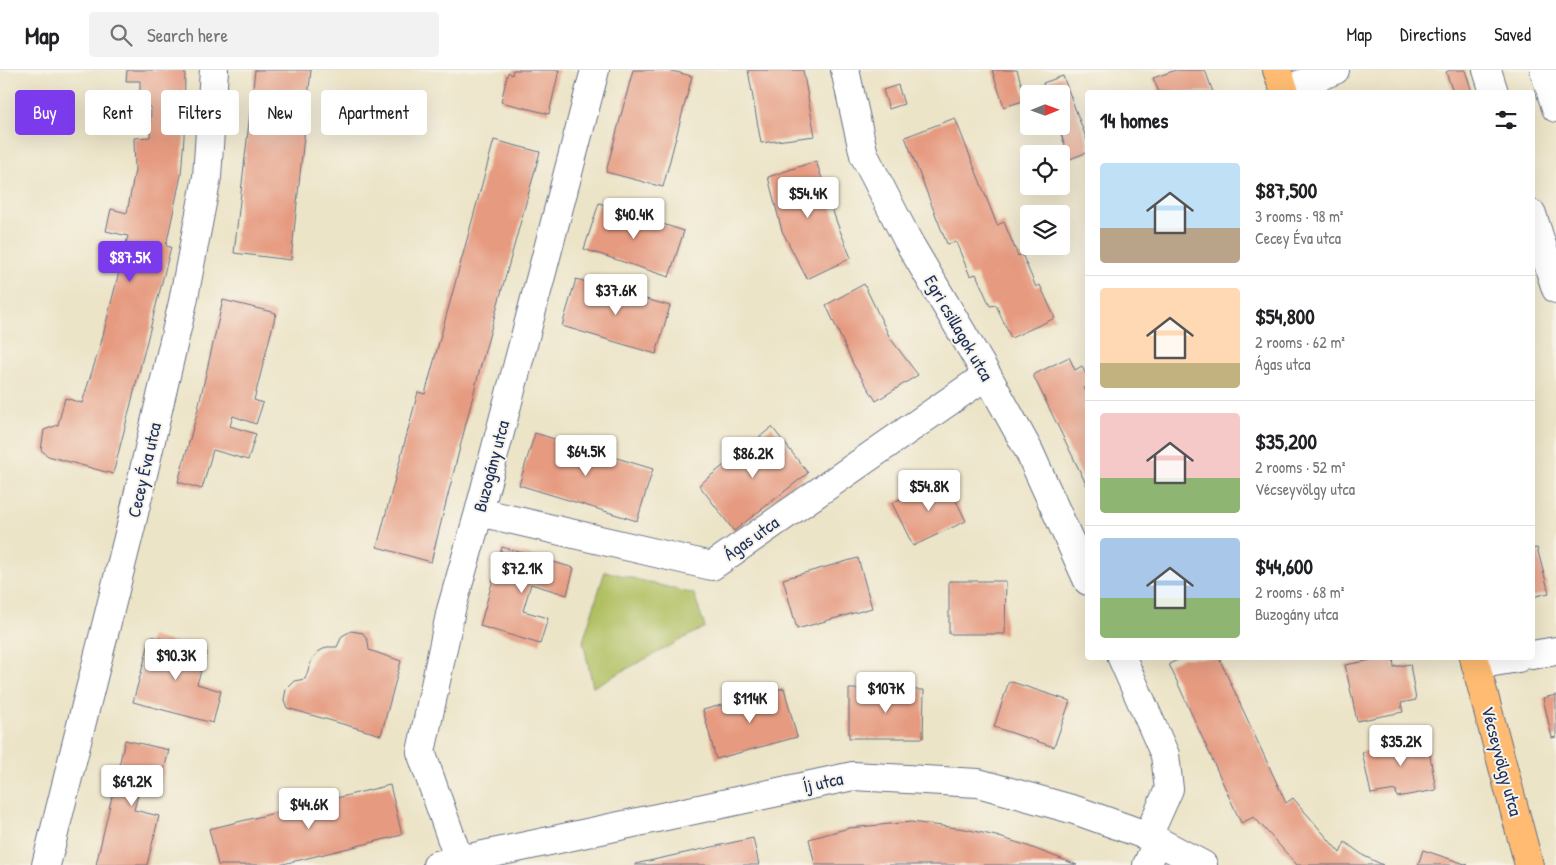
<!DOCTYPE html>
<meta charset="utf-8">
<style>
body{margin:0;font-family:"Patrick Hand",sans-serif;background:#f2f2f2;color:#202124;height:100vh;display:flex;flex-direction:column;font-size:19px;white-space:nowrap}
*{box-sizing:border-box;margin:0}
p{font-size:16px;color:#757577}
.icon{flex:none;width:28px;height:28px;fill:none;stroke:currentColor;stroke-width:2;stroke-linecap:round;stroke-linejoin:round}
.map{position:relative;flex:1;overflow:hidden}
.drawer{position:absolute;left:1085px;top:20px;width:450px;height:570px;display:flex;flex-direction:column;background:#fff;border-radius:5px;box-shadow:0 5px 20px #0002}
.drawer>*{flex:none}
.hud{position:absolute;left:15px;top:20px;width:475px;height:45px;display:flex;gap:10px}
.needle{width:32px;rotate:89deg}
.controls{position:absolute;left:1020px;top:15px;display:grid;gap:10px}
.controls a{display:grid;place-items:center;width:50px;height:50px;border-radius:5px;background:#fff;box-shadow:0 5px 20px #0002;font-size:25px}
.price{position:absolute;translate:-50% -42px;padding:0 11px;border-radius:5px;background:#fff;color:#222;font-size:16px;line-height:32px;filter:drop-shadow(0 1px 2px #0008)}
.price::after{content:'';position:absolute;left:50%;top:30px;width:15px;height:11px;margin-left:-8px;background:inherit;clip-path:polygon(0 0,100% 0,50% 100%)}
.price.active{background:#7c3aed;color:#fff}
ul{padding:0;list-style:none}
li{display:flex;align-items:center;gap:15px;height:125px;padding:0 15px}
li+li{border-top:1px solid #e0e0e0}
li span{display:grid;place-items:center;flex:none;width:140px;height:100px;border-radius:5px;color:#555}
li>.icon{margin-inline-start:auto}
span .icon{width:60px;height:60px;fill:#fffc;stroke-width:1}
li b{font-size:21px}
h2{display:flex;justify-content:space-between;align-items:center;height:60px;padding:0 15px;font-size:21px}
.pill{padding:0 18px;border-radius:5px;background:#fff;box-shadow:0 5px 20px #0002;font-size:18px;line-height:45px}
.pill.active{background:#7c3aed;color:#fff}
header{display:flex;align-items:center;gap:30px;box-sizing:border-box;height:70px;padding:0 25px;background:#fff;border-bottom:1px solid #e0e0e0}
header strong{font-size:24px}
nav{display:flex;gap:28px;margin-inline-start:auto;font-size:18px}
.search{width:350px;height:45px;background:#f2f2f2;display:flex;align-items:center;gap:12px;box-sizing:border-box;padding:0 18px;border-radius:5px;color:#757577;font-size:19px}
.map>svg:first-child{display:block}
.green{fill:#b0bf61;stroke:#667760}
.building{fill:#e69b81}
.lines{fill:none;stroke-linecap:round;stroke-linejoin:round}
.minor-casing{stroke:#646e83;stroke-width:30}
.major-casing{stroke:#646e83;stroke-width:30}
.minor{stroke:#fff;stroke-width:28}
.major{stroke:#febb71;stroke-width:28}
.labels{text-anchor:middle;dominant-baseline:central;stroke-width:4;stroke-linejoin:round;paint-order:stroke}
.street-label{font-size:18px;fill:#1b2f5e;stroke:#f7f3e8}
</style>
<header>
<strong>Map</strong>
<div class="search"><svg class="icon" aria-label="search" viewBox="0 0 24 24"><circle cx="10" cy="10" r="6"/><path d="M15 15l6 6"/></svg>Search here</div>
<nav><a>Map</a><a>Directions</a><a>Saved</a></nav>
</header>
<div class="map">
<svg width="1556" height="795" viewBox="0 0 1556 795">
<rect width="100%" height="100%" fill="#f7f3e8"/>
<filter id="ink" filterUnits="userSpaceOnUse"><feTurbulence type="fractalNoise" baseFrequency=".02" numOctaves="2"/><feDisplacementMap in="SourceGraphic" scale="10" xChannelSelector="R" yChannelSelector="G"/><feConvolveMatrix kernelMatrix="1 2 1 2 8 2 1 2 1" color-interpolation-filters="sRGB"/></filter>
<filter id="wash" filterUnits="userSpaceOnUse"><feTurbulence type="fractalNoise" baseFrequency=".0096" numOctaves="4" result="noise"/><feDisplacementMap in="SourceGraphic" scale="20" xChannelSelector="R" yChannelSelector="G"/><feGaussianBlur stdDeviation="1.12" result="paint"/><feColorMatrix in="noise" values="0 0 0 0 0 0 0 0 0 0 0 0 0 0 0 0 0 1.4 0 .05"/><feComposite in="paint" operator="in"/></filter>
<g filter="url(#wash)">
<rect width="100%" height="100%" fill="#ece4c7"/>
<!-- green -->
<path class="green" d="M 605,501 L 694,524 L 705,557 L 593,617 L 583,571 Z"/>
<g id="blocks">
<!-- building -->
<path class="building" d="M 127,0 L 185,0 L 184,67 L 181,105 L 166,176 L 171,177 L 113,404 L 48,386 L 41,380 L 44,360 L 58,355 L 65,328 L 82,333 L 101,273 L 128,166 L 106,161 L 111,139 L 127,143 L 135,100 L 134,68 L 150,67 L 151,37 L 140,37 L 140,11 L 126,11 Z
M 255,0 L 311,0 L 291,190 L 234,183 Z
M 513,0 L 559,0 L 549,44 L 501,32 L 508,2 L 512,5 Z
M 633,0 L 668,0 L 692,6 L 663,117 L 606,102 Z
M 748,0 L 803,0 L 815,66 L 761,73 Z
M 992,0 L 1017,0 L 1026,30 L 1004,37 Z
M 1176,0 L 1205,0 L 1213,22 L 1159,22 L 1153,8 Z
M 1451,0 L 1465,0 L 1472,22 L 1453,22 L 1446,2 Z
M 1063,6 L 1088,73 L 1088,82 L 1070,89 L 1058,56 L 1061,56 L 1061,24 L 1046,24 L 1043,13 Z
M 898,15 L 904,34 L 889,39 L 883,20 Z
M 955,48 L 997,155 L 1004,152 L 1018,186 L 1022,184 L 1036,217 L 1040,215 L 1055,248 L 1011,268 L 996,235 L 990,236 L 976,204 L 970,206 L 956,172 L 947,174 L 905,67 Z
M 494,70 L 540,82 L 478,306 L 431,492 L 377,477 L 418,322 L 425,324 Z
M 816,91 L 837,153 L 851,188 L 807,209 L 782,161 L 768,107 Z
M 599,133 L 684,161 L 669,207 L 584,179 Z
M 576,209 L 670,236 L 656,284 L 562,256 Z
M 864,214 L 890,268 L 918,305 L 876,331 L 853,294 L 826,235 Z
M 223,230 L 276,243 L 254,330 L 263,333 L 256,354 L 233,346 L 230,356 L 256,364 L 248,390 L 213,380 L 202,419 L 178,412 L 196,347 Z
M 1069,287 L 1075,300 L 1082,296 L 1088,309 L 1088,316 L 1084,318 L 1088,325 L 1088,418 L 1033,305 Z
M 772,357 L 808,403 L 734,461 L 699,415 Z
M 535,363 L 653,399 L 637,451 L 519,415 Z
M 945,408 L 966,451 L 913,476 L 892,433 Z
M 502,477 L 574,498 L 567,525 L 531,514 L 523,541 L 548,548 L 540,574 L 480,556 Z
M 1537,478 L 1549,523 L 1532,527 L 1532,479 Z
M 858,488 L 872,538 L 797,559 L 783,509 Z
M 949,511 L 1006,511 L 1005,564 L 949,564 Z
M 351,561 L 363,563 L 368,571 L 369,580 L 401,591 L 381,665 L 287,638 L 284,630 L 286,619 L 294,611 L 305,609 L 312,589 L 318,582 L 327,577 L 337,577 L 342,566 Z
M 151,566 L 207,582 L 197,614 L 221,621 L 213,653 L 133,632 Z
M 1182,588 L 1219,588 L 1286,733 L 1293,728 L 1340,783 L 1345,772 L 1364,786 L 1383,795 L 1297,795 L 1254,747 L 1241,753 L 1169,594 Z
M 1382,588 L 1393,588 L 1394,597 L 1410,594 L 1416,630 L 1401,633 L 1403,642 L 1357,651 L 1345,595 Z
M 1009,611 L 1070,631 L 1054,677 L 994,657 Z
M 784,618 L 797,667 L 716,689 L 703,640 Z
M 849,619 L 924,620 L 923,668 L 849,668 Z
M 1556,625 L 1556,667 L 1552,668 L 1543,628 Z
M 1426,663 L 1436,720 L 1397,727 L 1396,720 L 1371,724 L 1362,682 L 1388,678 L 1387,670 Z
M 125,670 L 169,680 L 159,721 L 140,717 L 134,740 L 159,746 L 147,795 L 96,795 Z
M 390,715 L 402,765 L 279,795 L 218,795 L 209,759 Z
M 911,752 L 965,759 L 996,766 L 1025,775 L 1077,795 L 815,795 L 809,769 L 849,758 Z
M 753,768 L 759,795 L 635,795 L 635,794 Z
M 1423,780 L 1468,795 L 1418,795 Z"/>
</g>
</g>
<g filter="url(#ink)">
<use href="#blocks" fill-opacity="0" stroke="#646e83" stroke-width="1"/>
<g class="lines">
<defs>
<path id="minor" d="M 845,0 L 864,85 L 908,171 L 987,305 L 1029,381 L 1088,511
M 1487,0 L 1494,22
M 1544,0 L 1556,38
M 1284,21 L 1335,0
M 1532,144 L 1556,219
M 479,442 L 712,496 L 987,305
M 1532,585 L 1556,581
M 1122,588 L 1165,685 L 1169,719 L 1148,766
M 1476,595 L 1518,588
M 459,790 L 421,682 L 451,540 L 479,442 L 595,0
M 46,795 L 131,456 L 183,232 L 207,107 L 214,0
M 437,795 L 853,706 L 978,713 L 1075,740 L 1148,766 L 1203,795
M 1147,795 L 1158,771"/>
<path id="major" d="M 1277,0 L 1285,22
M 1474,588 L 1529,795"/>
</defs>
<!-- minor casing -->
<use href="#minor" class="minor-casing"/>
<!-- major casing -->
<use href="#major" class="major-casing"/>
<!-- minor -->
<use href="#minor" class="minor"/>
<!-- major -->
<use href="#major" class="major"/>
</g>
</g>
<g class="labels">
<!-- street labels -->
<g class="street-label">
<text transform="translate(959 258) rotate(60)">Egri csillagok utca</text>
<text transform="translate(491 396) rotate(-75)">Buzogány utca</text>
<text transform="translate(144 400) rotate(-77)">Cecey Éva utca</text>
<text transform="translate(751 468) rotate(-35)">Ágas utca</text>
<text transform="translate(1502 691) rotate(75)">Vécseyvölgy utca</text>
<text transform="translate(823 712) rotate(-12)">Íj utca</text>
</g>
</g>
</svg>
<div class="controls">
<a><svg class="needle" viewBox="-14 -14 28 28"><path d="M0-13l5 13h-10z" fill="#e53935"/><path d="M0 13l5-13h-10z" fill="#757577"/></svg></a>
<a><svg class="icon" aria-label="locate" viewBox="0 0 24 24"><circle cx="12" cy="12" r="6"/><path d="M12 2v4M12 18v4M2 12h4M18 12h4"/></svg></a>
<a><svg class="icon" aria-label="layers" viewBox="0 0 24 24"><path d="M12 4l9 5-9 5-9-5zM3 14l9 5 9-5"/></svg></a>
</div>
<b class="price" style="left:808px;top:149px">$54.4K</b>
<b class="price" style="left:634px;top:170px">$40.4K</b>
<b class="price active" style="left:130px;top:213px">$87.5K</b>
<b class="price" style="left:616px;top:246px">$37.6K</b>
<b class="price" style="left:586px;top:407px">$64.5K</b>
<b class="price" style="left:753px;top:409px">$86.2K</b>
<b class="price" style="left:929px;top:442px">$54.8K</b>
<b class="price" style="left:522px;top:524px">$72.1K</b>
<b class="price" style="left:176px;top:611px">$90.3K</b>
<b class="price" style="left:886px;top:644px">$107K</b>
<b class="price" style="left:750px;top:654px">$114K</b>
<b class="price" style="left:1401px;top:697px">$35.2K</b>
<b class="price" style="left:132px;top:737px">$69.2K</b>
<b class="price" style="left:309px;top:760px">$44.6K</b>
<div class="hud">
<a class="pill active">Buy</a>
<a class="pill">Rent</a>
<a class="pill">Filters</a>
<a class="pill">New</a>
<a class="pill">Apartment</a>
</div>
<section class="drawer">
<h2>14 homes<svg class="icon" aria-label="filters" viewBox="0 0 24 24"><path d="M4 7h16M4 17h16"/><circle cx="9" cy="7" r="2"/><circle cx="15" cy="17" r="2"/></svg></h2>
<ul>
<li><span style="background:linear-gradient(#bfe0f5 65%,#b9a48a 0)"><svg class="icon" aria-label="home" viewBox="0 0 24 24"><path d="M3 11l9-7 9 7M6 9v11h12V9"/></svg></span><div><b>$87,500</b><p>3 rooms · 98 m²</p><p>Cecey Éva utca</p></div></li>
<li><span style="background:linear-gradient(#ffd9b3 75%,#c2b280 0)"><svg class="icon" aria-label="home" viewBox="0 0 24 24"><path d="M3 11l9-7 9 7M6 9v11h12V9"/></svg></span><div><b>$54,800</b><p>2 rooms · 62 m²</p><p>Ágas utca</p></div></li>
<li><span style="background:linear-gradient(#f6c9c9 65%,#8fb573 0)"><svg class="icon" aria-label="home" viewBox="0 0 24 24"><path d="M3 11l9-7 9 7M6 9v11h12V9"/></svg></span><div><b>$35,200</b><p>2 rooms · 52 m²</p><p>Vécseyvölgy utca</p></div></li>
<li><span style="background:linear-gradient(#a9c7e8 60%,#8fb573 0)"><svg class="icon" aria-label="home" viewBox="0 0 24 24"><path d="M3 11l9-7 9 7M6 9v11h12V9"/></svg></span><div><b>$44,600</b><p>2 rooms · 68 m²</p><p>Buzogány utca</p></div></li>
</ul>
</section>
</div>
